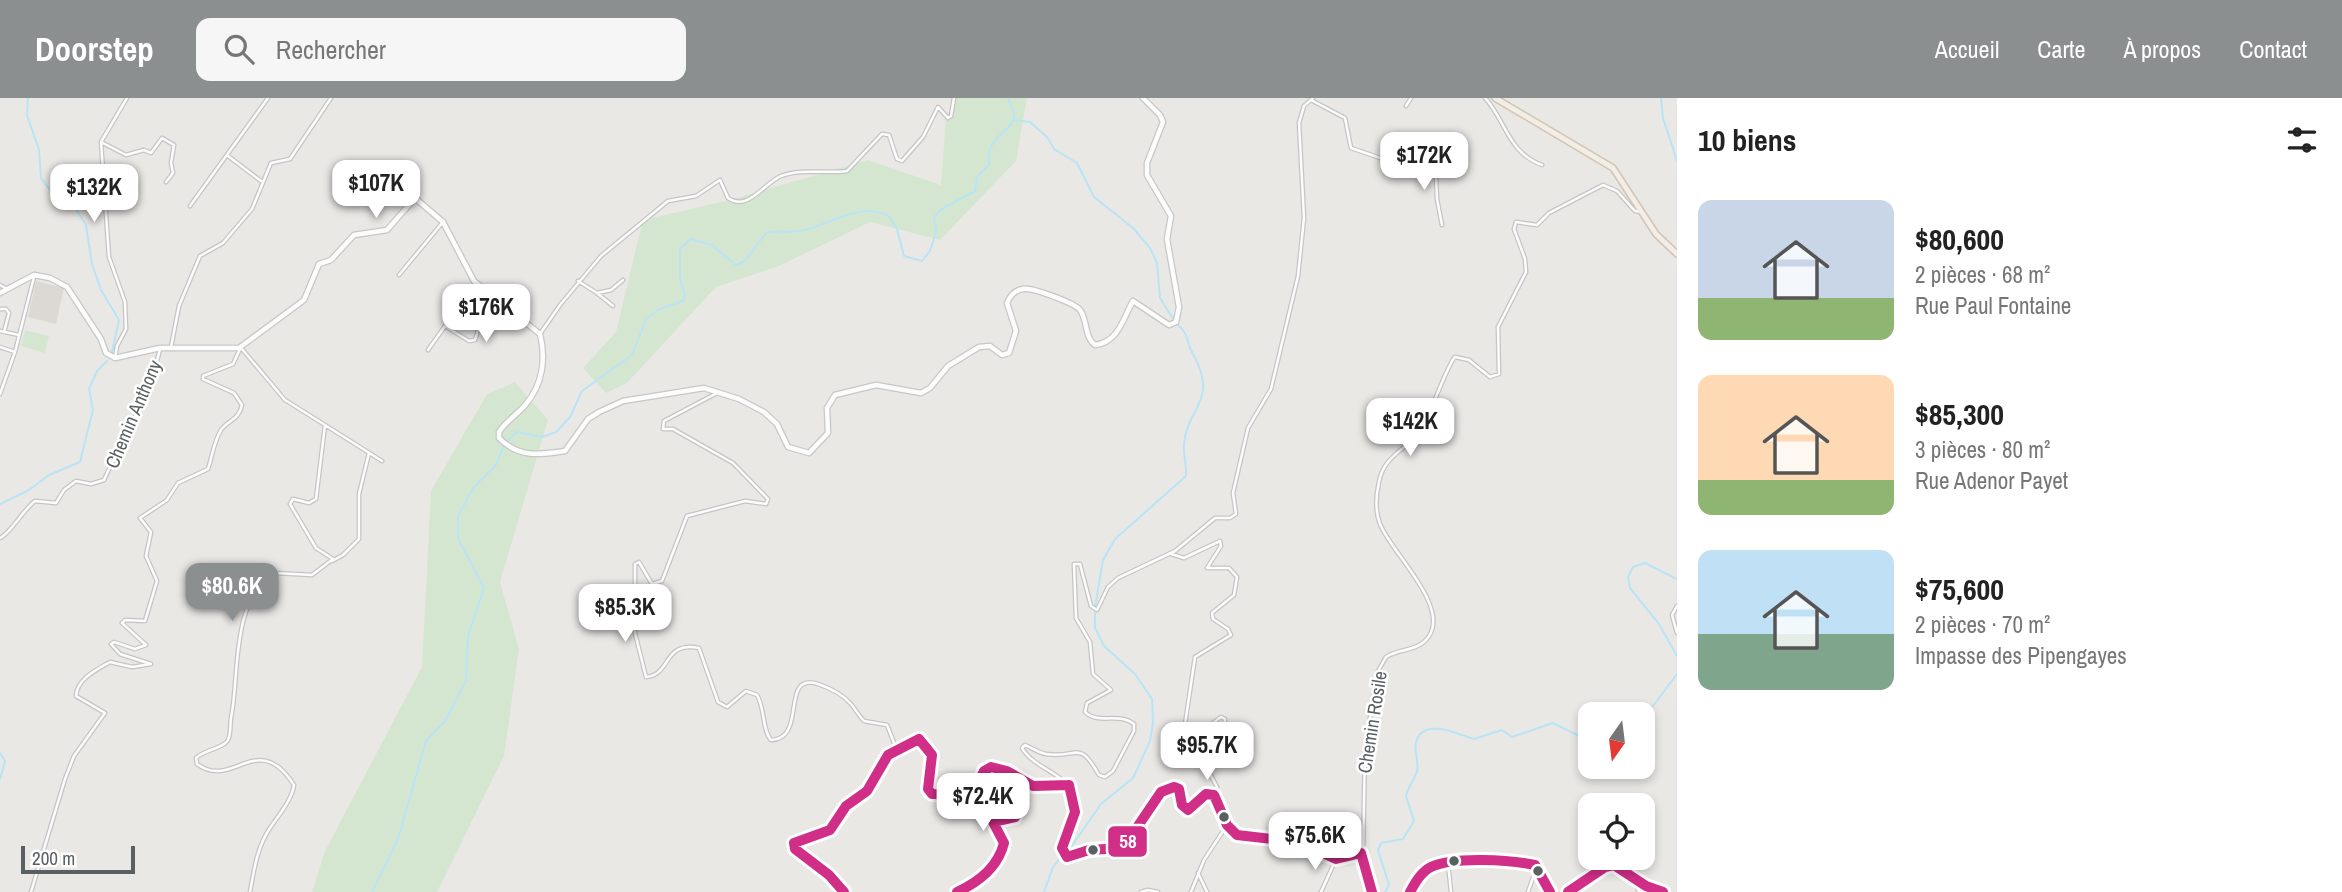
<!DOCTYPE html>
<html lang="fr">
<meta charset="utf-8">
<style>
body{margin:0;font-family:"Archivo Narrow",sans-serif;background:#f6f6f6;color:#222;height:100vh;display:flex;flex-direction:column;font-size:26px;white-space:nowrap}
*{box-sizing:border-box;margin:0}
p{font-size:23px;color:#767676}
.icon{flex:none;width:38px;height:38px;fill:none;stroke:currentColor;stroke-width:2;stroke-linecap:round;stroke-linejoin:round}
.map{position:relative;flex:1;overflow:hidden}
.side{display:flex;flex-direction:column;background:#fff;width:665px}
.side>*{flex:none}
.needle{width:46px;rotate:194deg}
.controls{position:absolute;left:1578px;top:604px;display:grid;gap:14px}
.controls a{display:grid;place-items:center;width:77px;height:77px;border-radius:14px;background:#fff;box-shadow:0 4px 10px #0003;font-size:35px}
.scale{position:absolute;left:21px;bottom:18px;width:114px;box-sizing:border-box;padding-left:7px;border:4px solid #5a5f62;border-top:0;font-size:19px;line-height:24px;white-space:nowrap;color:#5a5f62;-webkit-text-stroke:5px #fff;paint-order:stroke}
.price{position:absolute;translate:-50% -60px;padding:0 16px;border-radius:14px;background:#fff;color:#222;font-size:23px;line-height:46px;filter:drop-shadow(0 2px 4px #0008)}
.price::after{content:'';position:absolute;left:50%;top:42px;width:21px;height:16px;margin-left:-10px;background:inherit;clip-path:polygon(0 0,100% 0,50% 100%)}
.price.on{background:#8c8f90;color:#fff}
ul{padding:0;list-style:none}
li{display:flex;align-items:center;gap:21px;height:175px;padding:0 21px}
li span{display:grid;place-items:center;flex:none;width:196px;height:140px;border-radius:14px;color:#555}
li>.icon{margin-inline-start:auto}
span .icon{width:84px;height:84px;fill:#fffc;stroke-width:1}
li b{font-size:30px}
h2{display:flex;justify-content:space-between;align-items:center;height:84px;padding:0 21px;font-size:30px}
header{display:flex;align-items:center;gap:42px;box-sizing:border-box;height:98px;padding:0 35px;background:#8c8f90;color:#fff}
header strong{font-size:33px}
nav{display:flex;gap:38px;margin-inline-start:auto;font-size:24px}
.search{width:490px;height:63px;background:#f6f6f6;display:flex;align-items:center;gap:18px;box-sizing:border-box;padding:0 24px;border-radius:14px;color:#767676;font-size:26px}
main{display:flex;flex:1;min-height:0}
.map>svg:first-child{display:block}
.education{fill:#dcd8d4}
.green{fill:#d5e6d0}
.lines{fill:none;stroke-linecap:round;stroke-linejoin:round}
.stream{stroke:#b8e4f6;stroke-width:2}
.minor-casing{stroke:#c5c5c6;stroke-width:5}
.secondary-casing{stroke:#c6c7c7;stroke-width:7}
.primary-casing{stroke:#d2c4b3;stroke-width:8}
.minor{stroke:#fcfcfb;stroke-width:2.5}
.secondary{stroke:#fcfcfb;stroke-width:4.5}
.primary{stroke:#f2eee7;stroke-width:5}
.bus-1-casing{stroke:#fff;stroke-width:16}
.bus-1{stroke:#d02e87;stroke-width:10}
.bus-dot{fill:#5a5f62;stroke:#fff;stroke-width:2.5}
.labels{text-anchor:middle;dominant-baseline:central;stroke-width:5;stroke-linejoin:round;paint-order:stroke}
.street-label{font-size:19px;fill:#5a5f62;stroke:#fff}
.line-badge{stroke:#fff;stroke-width:2.5}
.badge-label{font-size:19px;text-anchor:middle;font-weight:bold;fill:#fff}
</style>
<header>
<strong>Doorstep</strong>
<div class="search"><svg class="icon" aria-label="search" viewBox="0 0 24 24"><circle cx="10" cy="10" r="6"/><path d="M15 15l6 6"/></svg>Rechercher</div>
<nav><a>Accueil</a><a>Carte</a><a>À propos</a><a>Contact</a></nav>
</header>
<main>
<div class="map">
<svg width="1677" height="794" viewBox="0 0 1677 794">
<rect width="100%" height="100%" fill="#eae8e5"/>
<!-- education -->
<path class="education" d="M 36,183 L 64,190 L 56,226 L 28,219 Z"/>
<!-- green -->
<path class="green" d="M 955,0 L 1027,0 L 1016,63 L 940,142 L 870,124 L 779,168 L 716,189 L 627,285 L 606,295 L 583,270 L 616,234 L 643,122 L 734,101 L 868,62 L 941,87 L 946,20 Z
M 25,232 L 49,238 L 45,255 L 21,248 Z
M 515,284 L 548,322 L 500,484 L 519,551 L 504,658 L 437,794 L 312,794 L 325,753 L 422,569 L 431,393 L 487,296 Z"/>
<g class="lines">
<!-- stream -->
<path class="stream" d="M 28,0 L 27,17 L 39,52 L 41,80 L 51,93 L 73,107 L 86,127 L 92,166 L 101,192 L 119,222 L 112,254
M 1661,0 L 1663,20 L 1677,63
M 1014,22 L 1030,24 L 1048,40 L 1054,51 L 1077,65 L 1094,99 L 1133,130 L 1150,150 L 1157,165 L 1160,200 L 1174,222
M 0,406 L 29,392 L 49,377 L 80,364 L 93,312 L 89,291 L 97,273 L 107,263
M 1677,481 L 1645,465 L 1633,469 L 1628,479 L 1630,490 L 1659,526 L 1677,558
M 1095,509 L 1103,462 L 1115,441 L 1186,378 C 1187,368 1183,357 1184,346 C 1187,308 1220,304 1192,254 C 1186,244 1189,236 1178,227
M 1643,621 L 1677,576
M 0,655 L 5,663 L 0,681
M 1066,756 L 1101,706 L 1133,680 L 1150,643 L 1153,624 L 1152,601 L 1135,576 L 1104,548 L 1095,530 L 1095,514
M 372,794 L 398,741 L 426,643 L 445,623 L 466,583 L 468,538 L 484,490 L 458,440 L 458,418 L 473,390 L 496,367 L 505,345 L 517,334 L 542,339 L 556,334 L 570,319 L 582,293 L 632,257 L 646,221 L 660,211 L 683,203 L 685,197 L 680,181 L 680,151 L 691,141 L 712,147 L 736,167 L 745,163 L 766,135 C 778,132 788,135 799,133 C 830,128 857,103 889,118 L 897,131 L 904,158 L 922,163 L 930,153 L 936,134 L 934,119 L 942,111 L 975,93 L 977,79 L 989,67 C 984,37 1015,34 1014,17 C 1014,11 1009,5 1008,0
M 1044,794 L 1053,769 L 1061,759
M 1385,794 L 1389,787 L 1378,752 L 1381,745 L 1403,741 L 1414,723 L 1406,698 C 1408,689 1415,681 1417,673 C 1419,664 1414,654 1416,645 C 1422,618 1460,637 1474,641 L 1502,632 L 1512,639 L 1553,625 L 1591,644"/>
<defs>
<path id="minor" d="M 1313,0 L 1304,8 L 1299,25 L 1304,120 L 1298,178 L 1271,291 L 1248,330 L 1233,395 L 1236,416 L 1230,420 L 1215,420 L 1175,453 L 1118,480 L 1108,489 L 1097,512 L 1091,508 L 1080,466 L 1074,466 L 1076,520 L 1090,544 L 1093,576 L 1111,592 L 1087,605 L 1085,614 C 1098,627 1120,614 1134,626 L 1134,633 L 1113,673 L 1105,679 L 1099,677 C 1078,640 1078,661 1046,656 C 1039,655 1032,650 1025,647 L 1022,650 C 1037,676 1080,675 1075,714 C 1074,726 1065,738 1062,750 L 1065,759 L 1089,752 L 1112,753 L 1123,750 L 1161,694 L 1174,689 L 1179,691 L 1182,707 L 1188,712 L 1195,709 L 1206,696 L 1214,697 L 1227,727 L 1237,737 L 1299,744 L 1336,761 L 1361,755 L 1372,794
M 1485,0 C 1505,21 1508,55 1542,67
M 1311,2 L 1345,20 L 1351,50 L 1398,66 L 1417,57 L 1465,56
M 1406,8 L 1411,0
M 101,44 L 126,57 L 144,52 L 151,55 L 162,40 L 174,47 L 171,65 L 173,75 L 166,84
M 228,58 L 261,83
M 1435,59 L 1437,101 L 1442,127
M 190,108 L 268,0
M 399,177 L 443,124
M 578,183 L 597,195 L 611,192 L 623,182
M 0,187 L 7,191
M 597,195 L 613,208
M 0,211 L 6,211 L 9,215 L 4,234
M 0,233 L 19,237
M 540,236 L 560,207 L 601,158 L 668,103 L 696,98 L 720,82 L 728,100 C 748,114 764,85 781,78 C 802,70 825,76 847,73 L 882,36 L 889,37 L 897,61 L 902,63 L 923,39 L 938,9 L 948,20 L 951,18 L 954,0
M 0,249 L 15,254
M 171,249 L 179,208 L 200,158 L 223,145 L 252,111 L 271,65 L 290,61 L 331,0
M 242,251 L 285,302 L 325,327 L 316,401 L 309,405 L 293,401 L 290,406 L 316,450 L 333,461 L 312,477 L 275,475 C 230,502 240,576 231,620 C 230,627 231,636 228,642 C 224,650 204,652 196,660 L 197,666 C 233,693 257,630 294,687 C 292,702 278,718 270,730 C 257,749 254,772 250,794
M 428,252 L 445,228 L 469,243 L 475,242 L 482,219 L 474,183
M 115,260 L 117,248 L 126,231 L 125,204 L 109,159 L 101,44 L 127,0
M 717,295 L 664,323 L 663,331 L 673,331 L 733,365 L 768,401 L 766,406 L 745,403 L 687,418 L 662,483 L 652,486 L 639,464 L 635,466 L 635,535 L 646,579 C 672,577 662,543 699,550 L 718,604 L 727,609 L 746,593 L 757,597 C 765,610 762,632 771,642 C 808,641 779,574 818,586 C 830,590 843,597 851,606 C 856,612 859,618 864,623 L 887,627 L 896,650
M 0,296 L 15,254 L 34,179
M 325,327 L 382,363
M 0,440 C 10,436 23,412 35,403 L 56,405 L 64,392 L 76,383 L 91,386 L 104,382 C 123,339 150,297 160,251
M 1171,456 L 1184,460 L 1220,443 L 1221,448 L 1207,470 L 1229,470 L 1237,479 L 1234,497 L 1212,515 L 1213,521 L 1228,531 L 1231,537 L 1195,559 L 1185,626 L 1188,633 C 1203,638 1210,626 1221,619 L 1225,621 L 1223,648 L 1209,674 L 1217,689 L 1216,698
M 332,463 L 343,457 L 359,441 L 359,396 L 369,355
M 1677,508 L 1672,517 L 1677,535
M 1363,756 L 1365,652 L 1377,575 L 1386,559 C 1398,551 1415,553 1425,543 C 1456,513 1391,455 1380,426 C 1375,413 1376,397 1379,384 C 1384,355 1411,351 1424,327 C 1431,314 1448,265 1455,259 L 1469,262 L 1490,279 L 1499,276 L 1498,229 L 1526,174 L 1525,161 L 1514,131 L 1516,124 L 1537,127 L 1549,115 L 1603,87 L 1617,93 L 1635,113 L 1642,114
M 1448,765 L 1451,794
M 1198,775 L 1207,794
M 1634,782 L 1639,794
M 31,794 L 65,681 L 74,658 L 105,615 L 76,598 C 77,581 96,572 110,564 L 132,569 L 151,566 L 120,556 L 111,546 L 114,544 L 135,551 L 146,547 L 122,525 L 125,522 L 145,523 L 157,483 L 146,458 L 151,434 L 140,420 L 167,402 L 178,385 L 208,371 C 212,359 214,343 221,332 C 228,322 239,322 242,307 L 234,295 L 203,281 L 203,278 L 233,266 L 240,251
M 844,794 L 829,777 L 795,751 L 794,745 L 830,732 L 846,708 L 867,693 L 888,657 L 919,641 C 938,653 934,672 928,691 L 932,696 L 972,697 L 984,673 L 991,669 L 1007,673 L 1033,688 L 1069,687
M 957,794 C 976,786 1001,767 1004,745 L 993,729 L 993,724 L 1015,719 L 1002,699 L 1021,695 L 1017,679
M 1141,794 L 1148,792 L 1158,794
M 1191,794 L 1204,762 L 1227,727
M 1321,794 L 1336,761
M 1410,794 C 1415,785 1421,774 1431,769 C 1444,762 1521,762 1535,767 L 1550,794
M 1528,794 L 1537,768
M 1568,794 L 1605,769 L 1614,767 L 1646,788 L 1663,794"/>
<path id="secondary" d="M 0,195 L 34,177 L 50,180 L 67,189 L 101,241 L 106,255 L 115,260 L 160,250 L 239,250 L 304,202 L 319,166 L 331,162 L 354,137 L 387,132 L 415,100 L 443,124 L 474,183 L 540,236 C 546,260 543,286 526,306 C 518,316 506,323 499,334 L 499,340 C 519,360 539,357 565,353 L 588,321 L 599,314 L 623,303 L 704,290 L 739,301 L 764,314 L 777,326 L 788,349 L 809,355 L 828,335 L 827,310 L 835,297 L 876,287 L 921,295 L 930,290 L 948,268 L 979,249 L 990,248 L 1002,257 L 1009,255 L 1016,233 L 1007,205 C 1010,198 1014,192 1023,191 C 1031,189 1075,205 1080,212 C 1088,223 1084,239 1095,247 C 1119,244 1123,220 1133,203 L 1169,227 L 1176,224 L 1179,209 L 1167,141 L 1171,118 L 1147,77 L 1147,65 L 1163,24 L 1160,17 L 1143,0"/>
<path id="primary" d="M 1495,0 L 1613,70 L 1656,136 L 1677,156"/>
</defs>
<!-- minor casing -->
<use href="#minor" class="minor-casing"/>
<!-- secondary casing -->
<use href="#secondary" class="secondary-casing"/>
<!-- primary casing -->
<use href="#primary" class="primary-casing"/>
<!-- minor -->
<use href="#minor" class="minor"/>
<!-- secondary -->
<use href="#secondary" class="secondary"/>
<!-- primary -->
<use href="#primary" class="primary"/>
<defs>
<path id="bus-1" d="M 1069,687 L 1075,714 L 1062,750 L 1067,759 L 1089,752 L 1123,750 L 1161,694 L 1174,689 L 1179,691 L 1182,707 L 1188,712 L 1206,696 L 1214,697 L 1227,727 L 1237,737 L 1299,744 L 1336,761 L 1361,755 L 1372,794
M 844,794 L 829,777 L 795,751 L 794,745 L 830,732 L 846,708 L 867,693 L 888,657 L 919,641 L 932,657 L 928,691 L 932,696 L 972,697 L 984,673 L 991,669 L 1007,673 L 1033,688 L 1069,687
M 957,794 C 979,784 998,769 1004,745 L 993,724 L 1015,719 L 1002,699 L 1021,695 L 1017,679
M 1410,794 C 1415,785 1421,774 1431,769 C 1454,758 1510,762 1535,767 L 1550,794
M 1568,794 L 1605,769 L 1614,767 L 1646,788 L 1663,794"/>
</defs>
<!-- bus-1 casing -->
<use href="#bus-1" class="bus-1-casing"/>
<!-- bus-1 -->
<use href="#bus-1" class="bus-1"/>
</g>
<!-- markers -->
<g class="bus-dot">
<circle cx="1224" cy="719" r="6"/>
<circle cx="1093" cy="752" r="6"/>
<circle cx="1454" cy="763" r="6"/>
<circle cx="1538" cy="773" r="6"/>
</g>
<g class="labels">
<!-- street labels -->
<g class="street-label">
<text transform="translate(133 316) rotate(-67)">Chemin Anthony</text>
<text transform="translate(1372 624) rotate(-81)">Chemin Rosile</text>
</g>
</g>
<rect class="line-badge" x="1107" y="727" width="41" height="33" rx="7" fill="#d02e87"/>
<g class="badge-label">
<text x="1128" y="750">58</text>
</g>
</svg>
<div class="controls">
<a><svg class="needle" viewBox="-14 -14 28 28"><path d="M0-13l5 13h-10z" fill="#e53935"/><path d="M0 13l5-13h-10z" fill="#767676"/></svg></a>
<a><svg class="icon" aria-label="locate" viewBox="0 0 24 24"><circle cx="12" cy="12" r="6"/><path d="M12 2v4M12 18v4M2 12h4M18 12h4"/></svg></a>
</div>
<div class="scale">200 m</div>
<b class="price" style="left:1424px;top:94px">$172K</b>
<b class="price" style="left:376px;top:122px">$107K</b>
<b class="price" style="left:94px;top:126px">$132K</b>
<b class="price" style="left:486px;top:246px">$176K</b>
<b class="price" style="left:1410px;top:360px">$142K</b>
<b class="price on" style="left:232px;top:525px">$80.6K</b>
<b class="price" style="left:625px;top:546px">$85.3K</b>
<b class="price" style="left:1207px;top:684px">$95.7K</b>
<b class="price" style="left:983px;top:735px">$72.4K</b>
<b class="price" style="left:1315px;top:774px">$75.6K</b>
</div>
<section class="side">
<h2>10 biens<svg class="icon" aria-label="filters" viewBox="0 0 24 24"><path d="M4 7h16M4 17h16"/><circle cx="9" cy="7" r="2"/><circle cx="15" cy="17" r="2"/></svg></h2>
<ul>
<li><span style="background:linear-gradient(#c9d6e8 70%,#8fb573 0)"><svg class="icon" aria-label="home" viewBox="0 0 24 24"><path d="M3 11l9-7 9 7M6 9v11h12V9"/></svg></span><div><b>$80,600</b><p>2 pièces · 68 m²</p><p>Rue Paul Fontaine</p></div></li>
<li><span style="background:linear-gradient(#ffd9b3 75%,#8fb573 0)"><svg class="icon" aria-label="home" viewBox="0 0 24 24"><path d="M3 11l9-7 9 7M6 9v11h12V9"/></svg></span><div><b>$85,300</b><p>3 pièces · 80 m²</p><p>Rue Adenor Payet</p></div></li>
<li><span style="background:linear-gradient(#bfe0f5 60%,#7fa58c 0)"><svg class="icon" aria-label="home" viewBox="0 0 24 24"><path d="M3 11l9-7 9 7M6 9v11h12V9"/></svg></span><div><b>$75,600</b><p>2 pièces · 70 m²</p><p>Impasse des Pipengayes</p></div></li>
</ul>
</section>
</main>
